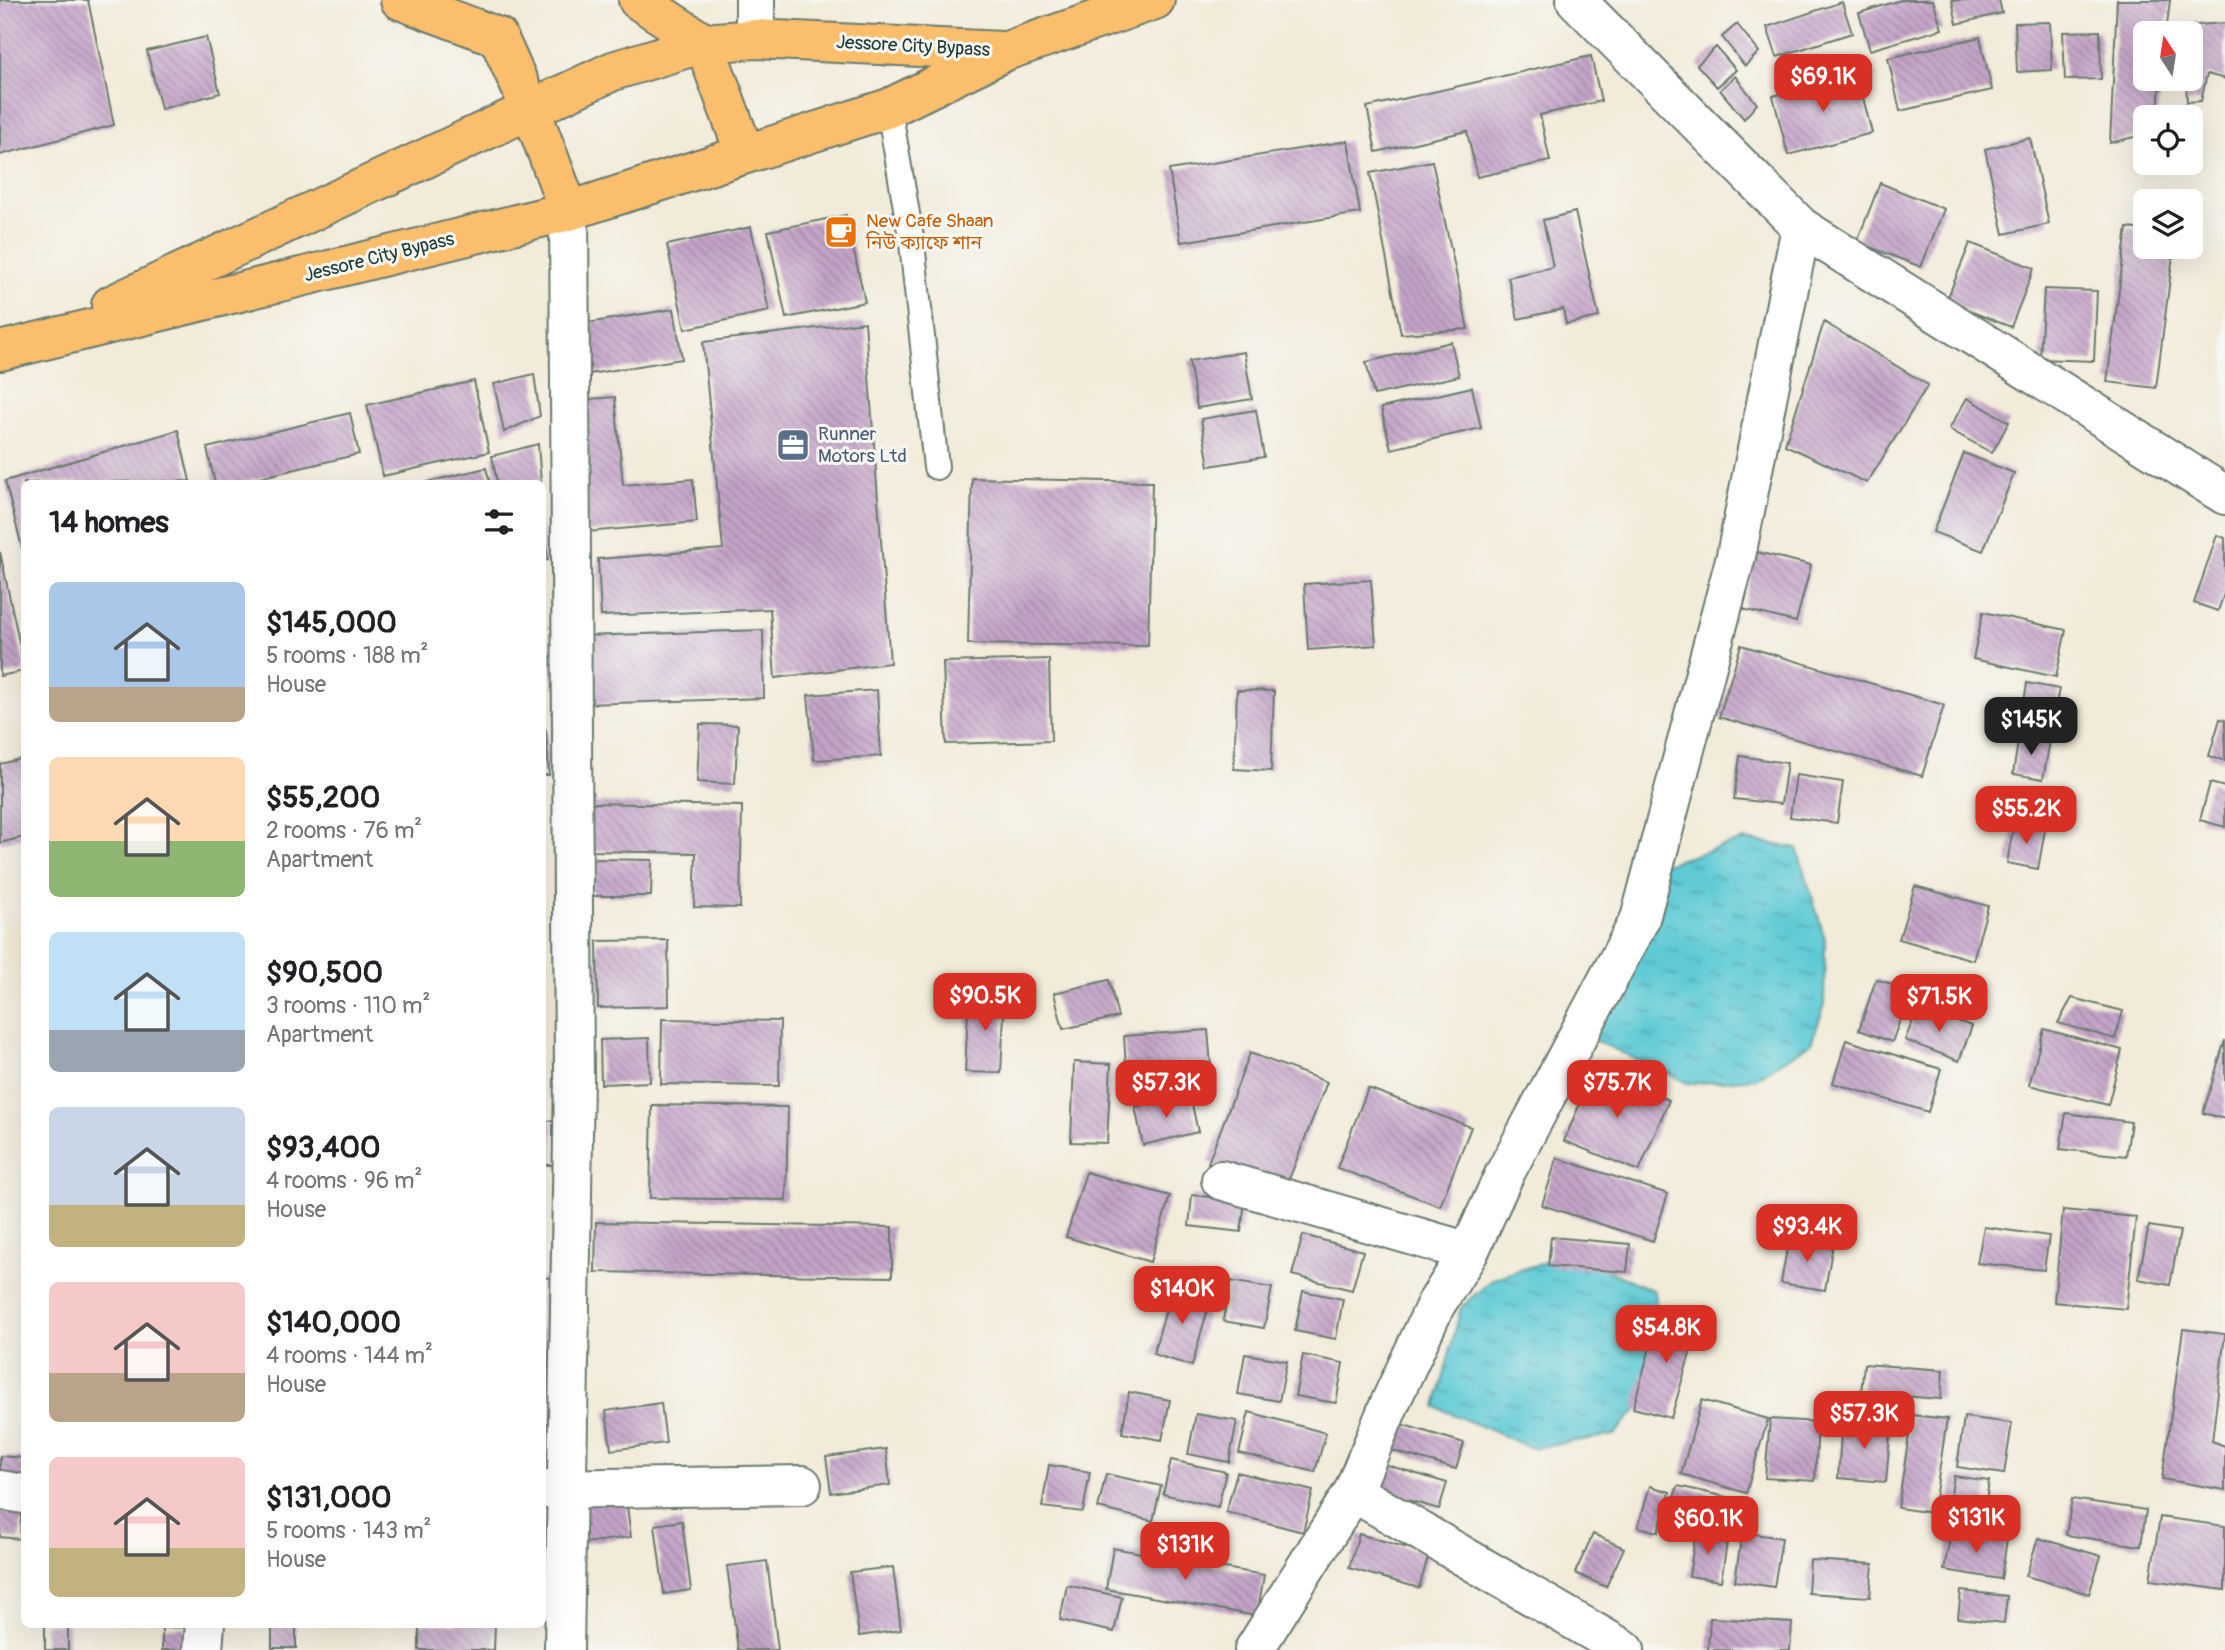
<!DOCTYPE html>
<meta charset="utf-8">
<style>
body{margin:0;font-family:Pangolin,"Noto Sans Bengali",sans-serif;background:#f2f2f2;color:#202124;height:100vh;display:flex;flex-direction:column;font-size:26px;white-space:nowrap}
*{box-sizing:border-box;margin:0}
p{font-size:23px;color:#757577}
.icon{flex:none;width:38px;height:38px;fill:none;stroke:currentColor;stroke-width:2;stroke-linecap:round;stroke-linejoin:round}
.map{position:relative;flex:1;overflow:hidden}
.drawer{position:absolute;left:21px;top:480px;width:525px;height:1148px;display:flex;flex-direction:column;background:#fff;border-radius:10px;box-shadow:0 7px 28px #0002}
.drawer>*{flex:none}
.needle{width:46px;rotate:348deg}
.tools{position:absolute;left:2133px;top:21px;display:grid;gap:14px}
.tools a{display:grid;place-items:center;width:70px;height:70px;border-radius:10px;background:#fff;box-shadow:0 7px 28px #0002;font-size:35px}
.price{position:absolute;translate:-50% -60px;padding:0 16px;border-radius:14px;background:#d93025;color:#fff;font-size:23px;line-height:46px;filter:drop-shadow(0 2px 4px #0008)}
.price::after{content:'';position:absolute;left:50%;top:42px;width:21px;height:16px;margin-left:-10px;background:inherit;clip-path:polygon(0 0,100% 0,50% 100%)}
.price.current{background:#222;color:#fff}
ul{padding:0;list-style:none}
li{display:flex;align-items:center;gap:21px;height:175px;padding:0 28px}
li span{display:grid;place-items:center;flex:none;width:196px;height:140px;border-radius:10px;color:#555}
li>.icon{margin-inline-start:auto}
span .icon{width:84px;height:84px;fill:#fffc;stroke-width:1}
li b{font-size:30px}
h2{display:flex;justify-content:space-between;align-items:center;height:84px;padding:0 28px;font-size:30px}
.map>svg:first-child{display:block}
.water{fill:url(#water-ripples);stroke:#3e8484;stroke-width:2}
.building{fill:url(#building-back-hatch)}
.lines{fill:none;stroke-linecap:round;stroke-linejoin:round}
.lane-casing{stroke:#697a6e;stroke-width:28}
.street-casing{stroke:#697a6e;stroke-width:42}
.highway-casing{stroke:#697a6e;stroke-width:42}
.lane{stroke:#fff;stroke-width:24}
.street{stroke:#fff;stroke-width:38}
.highway{stroke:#fabe6d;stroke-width:38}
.labels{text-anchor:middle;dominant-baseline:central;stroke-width:6;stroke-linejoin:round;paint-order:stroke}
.street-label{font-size:19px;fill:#1f3d34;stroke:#f6f6f2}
.food-label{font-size:19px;fill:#c56008;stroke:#f6f6f2;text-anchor:start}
.service-label{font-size:19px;fill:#4e5e75;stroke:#f6f6f2;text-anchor:start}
</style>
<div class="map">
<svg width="2225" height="1650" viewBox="0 0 2225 1650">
<defs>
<pattern id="water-ripples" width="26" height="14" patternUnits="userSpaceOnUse" patternTransform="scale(1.75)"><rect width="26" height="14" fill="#5ecad5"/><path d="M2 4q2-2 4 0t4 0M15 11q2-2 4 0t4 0" fill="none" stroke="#4da5ae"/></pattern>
<pattern id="building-back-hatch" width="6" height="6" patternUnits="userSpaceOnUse" patternTransform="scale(1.75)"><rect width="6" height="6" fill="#c4a4c8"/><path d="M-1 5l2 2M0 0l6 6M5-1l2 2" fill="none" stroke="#9f87a3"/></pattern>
</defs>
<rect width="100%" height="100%" fill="#f6f6f2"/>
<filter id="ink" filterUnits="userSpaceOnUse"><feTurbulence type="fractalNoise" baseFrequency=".0143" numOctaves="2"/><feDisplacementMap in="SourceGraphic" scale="14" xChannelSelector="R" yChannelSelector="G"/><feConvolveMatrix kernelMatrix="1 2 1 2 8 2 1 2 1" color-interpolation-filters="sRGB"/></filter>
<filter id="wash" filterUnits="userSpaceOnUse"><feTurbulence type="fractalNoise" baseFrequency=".00686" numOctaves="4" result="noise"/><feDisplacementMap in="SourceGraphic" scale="28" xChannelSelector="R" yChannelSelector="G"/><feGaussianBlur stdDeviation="1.57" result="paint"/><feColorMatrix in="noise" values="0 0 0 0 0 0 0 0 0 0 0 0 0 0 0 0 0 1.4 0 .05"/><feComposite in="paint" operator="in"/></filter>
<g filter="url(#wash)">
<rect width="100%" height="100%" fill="#f2ebd9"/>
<!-- water -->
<path class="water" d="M 1744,840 L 1797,848 L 1825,939 L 1824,1007 L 1811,1043 L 1756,1078 L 1690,1084 L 1592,1039 L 1664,864 Z
M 1569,1254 L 1655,1291 L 1663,1380 L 1614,1435 L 1531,1448 L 1436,1407 L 1461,1307 L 1493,1279 Z"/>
<g id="blocks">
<!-- building -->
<path class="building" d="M 0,0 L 88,0 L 114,125 L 0,155 Z
M 1901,0 L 1933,0 L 1942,29 L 1870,50 L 1859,13 Z
M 1952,0 L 1999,0 L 2002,13 L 1957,24 Z
M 2117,0 L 2170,0 L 2166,33 L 2146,33 L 2146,79 L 2161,79 L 2157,117 L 2146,117 L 2146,134 L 2110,143 Z
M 1842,2 L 1852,33 L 1777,57 L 1767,27 Z
M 2050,22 L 2052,70 L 2017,72 L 2015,23 Z
M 2225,23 L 2225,79 L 2207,74 L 2201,101 L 2187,102 L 2186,79 L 2191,79 L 2191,33 L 2184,33 L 2183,26 Z
M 1737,24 L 1759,52 L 1745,66 L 1722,37 Z
M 2100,31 L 2101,79 L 2065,80 L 2063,32 Z
M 206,37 L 220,93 L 161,109 L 147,51 Z
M 1980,37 L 1992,90 L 1900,111 L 1888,58 Z
M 1716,47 L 1736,70 L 1717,87 L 1697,65 Z
M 1591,56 L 1601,101 L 1540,115 L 1550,161 L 1477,177 L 1467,131 L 1376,152 L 1367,107 Z
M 1857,74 L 1872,133 L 1788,155 L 1773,96 Z
M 1735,76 L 1757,104 L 1744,119 L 1720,90 Z
M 2030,138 L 2049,224 L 2004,234 L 1985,149 Z
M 1348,141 L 1360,213 L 1181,242 L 1169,170 Z
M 1432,161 L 1468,329 L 1401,334 L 1370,173 Z
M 1880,183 L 1944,209 L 1921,267 L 1857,242 Z
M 1575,212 L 1599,317 L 1566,324 L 1563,309 L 1518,319 L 1508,277 L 1553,267 L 1543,220 Z
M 846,215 L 865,302 L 786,318 L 768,231 Z
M 751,227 L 769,311 L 685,329 L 667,245 Z
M 2127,228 L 2146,230 L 2146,247 L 2174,247 L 2156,388 L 2107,382 Z
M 1970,243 L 2034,268 L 2011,327 L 1946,302 Z
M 2044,289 L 2097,291 L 2094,361 L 2040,359 Z
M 674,309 L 682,359 L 589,374 L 581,324 Z
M 865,322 L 890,663 L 775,678 L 770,609 L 601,616 L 598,559 L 723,549 L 703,342 Z
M 1824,322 L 1928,385 L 1867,483 L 1785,445 Z
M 1451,342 L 1459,376 L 1374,395 L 1366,362 Z
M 1244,352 L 1252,399 L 1197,408 L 1189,361 Z
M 534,374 L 540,416 L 504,432 L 494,384 Z
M 474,381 L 489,452 L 383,476 L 367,405 Z
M 1472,387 L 1481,428 L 1391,449 L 1381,408 Z
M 615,397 L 623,485 L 693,479 L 697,522 L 587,532 L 576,400 Z
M 1967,398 L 2009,422 L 1992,453 L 1949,429 Z
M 1256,410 L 1264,457 L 1209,466 L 1201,419 Z
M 350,413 L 359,454 L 238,483 L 215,483 L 207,448 Z
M 178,430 L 190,481 L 24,483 L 24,555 L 5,481 Z
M 538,444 L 541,483 L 497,483 L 492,456 Z
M 1964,453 L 2014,473 L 1983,551 L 1933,532 Z
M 486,468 L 490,483 L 427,483 L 427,482 Z
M 972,478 L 1152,482 L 1148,646 L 968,644 Z
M 542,519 L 548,560 L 542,561 Z
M 2217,535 L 2225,538 L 2225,591 L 2218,611 L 2194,603 Z
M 0,552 L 24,665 L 24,671 L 0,676 Z
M 1757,552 L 1811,565 L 1796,622 L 1743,609 Z
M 1371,580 L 1376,645 L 1308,650 L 1304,584 Z
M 1983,612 L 2066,630 L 2056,677 L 1973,659 Z
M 763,630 L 764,698 L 587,704 L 585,636 Z
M 1741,645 L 1944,705 L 1922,776 L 1719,717 Z
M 1049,659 L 1051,741 L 946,744 L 943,662 Z
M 2027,683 L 2059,689 L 2051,727 L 2021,722 Z
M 877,690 L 881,756 L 814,760 L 808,695 Z
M 1237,690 L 1274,691 L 1271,771 L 1234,769 Z
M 2220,719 L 2225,720 L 2225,761 L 2209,756 Z
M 700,724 L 738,725 L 735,784 L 697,782 Z
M 546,730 L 549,775 L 542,775 L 542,731 Z
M 2019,735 L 2050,741 L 2043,779 L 2013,774 Z
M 1740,756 L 1787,763 L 1781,804 L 1734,799 Z
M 24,758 L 24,837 L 0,843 L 0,764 Z
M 1796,775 L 1843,782 L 1837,823 L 1790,817 Z
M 2210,783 L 2225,787 L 2225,827 L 2200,820 Z
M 589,803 L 742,806 L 740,908 L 694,907 L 696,853 L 588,851 Z
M 2014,824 L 2045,830 L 2038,869 L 2007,863 Z
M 592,859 L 652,860 L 651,896 L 592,896 Z
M 1915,886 L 1988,906 L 1973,960 L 1899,939 Z
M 668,940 L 669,1006 L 598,1008 L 597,941 Z
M 1876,979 L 1911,990 L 1892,1042 L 1859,1030 Z
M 1109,980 L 1118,1017 L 1063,1029 L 1054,993 Z
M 969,992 L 1005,994 L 1001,1073 L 965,1072 Z
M 2072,998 L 2123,1011 L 2115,1039 L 2058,1023 Z
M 1918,1008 L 1972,1026 L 1959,1061 L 1905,1040 Z
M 662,1019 L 780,1021 L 779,1086 L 661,1084 Z
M 2044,1029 L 2122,1050 L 2108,1105 L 2029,1085 Z
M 1208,1030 L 1212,1078 L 1127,1084 L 1124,1036 Z
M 649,1038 L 650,1082 L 601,1084 L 600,1040 Z
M 1846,1040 L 1941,1069 L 1928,1112 L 1833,1083 Z
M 2225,1040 L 2225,1119 L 2203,1113 Z
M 1250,1053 L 1327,1082 L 1284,1192 L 1208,1163 Z
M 1074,1062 L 1111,1064 L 1107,1143 L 1071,1142 Z
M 1594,1070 L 1669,1100 L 1639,1171 L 1564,1141 Z
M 1368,1088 L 1471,1127 L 1440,1206 L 1337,1168 Z
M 1190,1095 L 1198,1132 L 1143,1145 L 1135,1107 Z
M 652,1105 L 788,1107 L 786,1200 L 650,1198 Z
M 2066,1113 L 2131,1122 L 2126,1156 L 2060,1149 Z
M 542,1121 L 553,1121 L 554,1165 L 542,1165 Z
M 1557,1158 L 1668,1194 L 1653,1241 L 1542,1205 Z
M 1086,1172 L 1170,1196 L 1150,1262 L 1066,1237 Z
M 1192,1195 L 1245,1201 L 1241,1232 L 1189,1226 Z
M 2063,1210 L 2136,1217 L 2126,1309 L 2054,1302 Z
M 596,1222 L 892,1227 L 892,1277 L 595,1272 Z
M 2149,1226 L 2180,1231 L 2170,1285 L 2138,1279 Z
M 1984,1227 L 2049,1236 L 2044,1270 L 1977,1263 Z
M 1303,1235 L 1363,1251 L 1352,1290 L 1292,1275 Z
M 1551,1237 L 1630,1244 L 1627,1272 L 1548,1266 Z
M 1789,1237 L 1833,1244 L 1825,1290 L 1781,1283 Z
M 559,1277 L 561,1364 L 542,1364 L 542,1278 Z
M 1230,1281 L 1272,1288 L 1264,1328 L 1223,1321 Z
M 1173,1286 L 1211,1297 L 1192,1366 L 1153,1354 Z
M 1303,1291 L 1343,1299 L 1336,1339 L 1295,1331 Z
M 1660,1312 L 1699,1323 L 1671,1418 L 1633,1408 Z
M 2183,1329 L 2225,1334 L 2212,1441 L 2225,1446 L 2225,1490 L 2162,1479 Z
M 1245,1354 L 1287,1361 L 1279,1401 L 1238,1394 Z
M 1303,1355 L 1343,1363 L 1336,1403 L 1295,1396 Z
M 1864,1364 L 1943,1370 L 1941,1399 L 1861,1393 Z
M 1129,1392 L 1170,1400 L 1162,1440 L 1122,1433 Z
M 1702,1400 L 1768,1419 L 1746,1493 L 1681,1474 Z
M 661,1403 L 666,1443 L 611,1450 L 606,1411 Z
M 1249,1412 L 1326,1433 L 1315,1472 L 1239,1453 Z
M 1196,1414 L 1237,1421 L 1229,1462 L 1188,1454 Z
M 1912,1415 L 1947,1419 L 1933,1513 L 1898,1508 Z
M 1964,1417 L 2012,1423 L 2004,1474 L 1957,1467 Z
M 1770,1419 L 1818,1422 L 1815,1481 L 1765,1478 Z
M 1842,1420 L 1891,1423 L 1886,1482 L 1838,1478 Z
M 1394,1422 L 1464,1443 L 1456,1469 L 1386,1449 Z
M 886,1449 L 890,1485 L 831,1493 L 826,1457 Z
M 0,1456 L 24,1458 L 20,1539 L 0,1537 Z
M 1171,1460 L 1226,1472 L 1218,1507 L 1163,1494 Z
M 1377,1462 L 1447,1483 L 1439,1509 L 1369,1489 Z
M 1049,1465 L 1090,1472 L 1083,1512 L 1042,1507 Z
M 1237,1472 L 1313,1491 L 1303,1532 L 1226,1512 Z
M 1106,1474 L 1161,1486 L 1153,1521 L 1098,1508 Z
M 1954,1476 L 1989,1481 L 1983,1523 L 1947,1517 Z
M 1650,1486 L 1670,1492 L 1658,1532 L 1638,1527 Z
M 1678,1486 L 1735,1499 L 1726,1531 L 1667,1516 Z
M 626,1498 L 631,1537 L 584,1543 L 578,1504 Z
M 2072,1499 L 2146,1510 L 2141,1546 L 2066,1535 Z
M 2160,1517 L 2225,1526 L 2225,1590 L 2150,1580 Z
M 682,1521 L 691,1590 L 664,1594 L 655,1525 Z
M 1696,1531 L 1728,1536 L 1721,1581 L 1689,1576 Z
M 1742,1532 L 1782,1538 L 1774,1587 L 1735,1581 Z
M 1951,1532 L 2007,1539 L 2001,1579 L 1944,1570 Z
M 1359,1534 L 1429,1554 L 1419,1588 L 1349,1568 Z
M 1593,1534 L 1624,1548 L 1606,1587 L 1575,1573 Z
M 2038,1538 L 2101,1556 L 2089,1594 L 2026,1576 Z
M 1113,1548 L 1264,1575 L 1257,1616 L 1106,1589 Z
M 1810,1560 L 1873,1564 L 1870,1597 L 1808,1593 Z
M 767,1561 L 778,1650 L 738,1650 L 727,1566 Z
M 893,1567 L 901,1630 L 859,1636 L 850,1572 Z
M 1067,1585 L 1122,1597 L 1114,1632 L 1060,1620 Z
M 1961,1591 L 2007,1596 L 2004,1623 L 1958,1618 Z
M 1710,1618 L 1792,1623 L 1790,1650 L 1708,1650 Z
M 45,1624 L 68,1624 L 68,1650 L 45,1650 Z
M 272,1624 L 296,1624 L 296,1648 L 272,1648 Z
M 419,1624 L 495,1624 L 494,1650 L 419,1650 Z
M 185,1627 L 185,1650 L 162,1650 L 162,1628 Z"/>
</g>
</g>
<g filter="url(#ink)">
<use href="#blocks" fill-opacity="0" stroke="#697a6e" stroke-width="2"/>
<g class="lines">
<defs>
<path id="lane" d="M 889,108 L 912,243 L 936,467"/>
<path id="street" d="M 755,0 L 755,39
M 1576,0 L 1801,227 L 2225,495
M 1221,1180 L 1469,1252
M 542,1489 L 802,1485
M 0,1490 L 24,1494
M 1353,1492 L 1625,1650
M 203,1650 L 205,1624
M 564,1650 L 574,1078 L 569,211
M 1254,1650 L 1353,1492 L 1390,1403 L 1436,1304 L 1469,1252 L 1504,1175 L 1640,919 L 1736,556 L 1801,227"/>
<path id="highway" d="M 400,0 L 498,37 L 531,110 L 569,211
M 638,0 L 704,43 L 745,154
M 111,305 L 613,71 L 704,43 L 755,39 L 1002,51
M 0,351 L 569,211 L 889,108 L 1006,51 L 1155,0"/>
</defs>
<!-- lane casing -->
<use href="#lane" class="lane-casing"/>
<!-- street casing -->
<use href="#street" class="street-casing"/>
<!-- highway casing -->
<use href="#highway" class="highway-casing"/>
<!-- lane -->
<use href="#lane" class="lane"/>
<!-- street -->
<use href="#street" class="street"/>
<!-- highway -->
<use href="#highway" class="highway"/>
</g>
</g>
<!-- icons -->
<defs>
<symbol id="cafe-square" viewBox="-11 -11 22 22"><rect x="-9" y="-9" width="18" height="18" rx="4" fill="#e8710a" stroke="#f6f6f2"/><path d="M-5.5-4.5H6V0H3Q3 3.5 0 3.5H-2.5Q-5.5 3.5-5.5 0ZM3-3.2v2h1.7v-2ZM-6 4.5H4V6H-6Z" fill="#fff"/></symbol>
<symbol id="office-square" viewBox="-11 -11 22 22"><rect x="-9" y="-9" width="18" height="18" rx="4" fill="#5c6f8a" stroke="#f6f6f2"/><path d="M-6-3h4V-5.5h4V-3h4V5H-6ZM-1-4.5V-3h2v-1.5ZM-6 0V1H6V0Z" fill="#fff"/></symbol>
</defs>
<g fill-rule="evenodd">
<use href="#cafe-square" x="822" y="213" width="38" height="38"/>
<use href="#office-square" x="774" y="426" width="38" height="38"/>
</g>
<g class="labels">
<!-- street labels -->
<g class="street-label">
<text transform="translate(913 46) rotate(3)">Jessore City Bypass</text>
<text transform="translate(379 257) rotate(-14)">Jessore City Bypass</text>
</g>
<!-- food labels -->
<g class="food-label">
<text x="866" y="221">New Cafe Shaan<tspan x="866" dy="22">নিউ ক্যাফে শান</tspan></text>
</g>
<!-- service labels -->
<g class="service-label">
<text x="818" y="434">Runner<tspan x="818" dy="22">Motors Ltd</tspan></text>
</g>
</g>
</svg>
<div class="tools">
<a><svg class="needle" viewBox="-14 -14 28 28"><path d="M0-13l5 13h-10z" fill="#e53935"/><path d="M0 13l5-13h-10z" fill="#757577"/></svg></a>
<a><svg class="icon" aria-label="locate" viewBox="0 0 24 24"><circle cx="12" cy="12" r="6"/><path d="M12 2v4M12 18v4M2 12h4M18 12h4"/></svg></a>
<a><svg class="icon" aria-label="layers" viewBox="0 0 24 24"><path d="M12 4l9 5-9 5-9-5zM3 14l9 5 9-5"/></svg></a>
</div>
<b class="price" style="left:1823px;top:114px">$69.1K</b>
<b class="price current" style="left:2031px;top:757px">$145K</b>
<b class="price" style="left:2026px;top:846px">$55.2K</b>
<b class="price" style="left:985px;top:1033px">$90.5K</b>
<b class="price" style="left:1939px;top:1034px">$71.5K</b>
<b class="price" style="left:1166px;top:1120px">$57.3K</b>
<b class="price" style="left:1617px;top:1120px">$75.7K</b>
<b class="price" style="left:1807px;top:1264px">$93.4K</b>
<b class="price" style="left:1182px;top:1326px">$140K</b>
<b class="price" style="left:1666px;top:1365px">$54.8K</b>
<b class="price" style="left:1864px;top:1451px">$57.3K</b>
<b class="price" style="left:1976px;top:1555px">$131K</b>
<b class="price" style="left:1708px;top:1556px">$60.1K</b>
<b class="price" style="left:1185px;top:1582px">$131K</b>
<section class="drawer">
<h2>14 homes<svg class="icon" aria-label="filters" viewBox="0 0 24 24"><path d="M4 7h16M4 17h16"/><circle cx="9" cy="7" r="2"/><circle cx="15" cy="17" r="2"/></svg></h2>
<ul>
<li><span style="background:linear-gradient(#a9c7e8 75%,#b9a48a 0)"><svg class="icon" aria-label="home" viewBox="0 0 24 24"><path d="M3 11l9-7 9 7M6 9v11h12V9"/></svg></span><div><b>$145,000</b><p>5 rooms · 188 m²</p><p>House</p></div></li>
<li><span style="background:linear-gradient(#ffd9b3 60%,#8fb573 0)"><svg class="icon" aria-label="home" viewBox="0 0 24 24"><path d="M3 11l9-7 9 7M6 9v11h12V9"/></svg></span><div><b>$55,200</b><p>2 rooms · 76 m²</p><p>Apartment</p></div></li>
<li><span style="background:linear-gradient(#bfe0f5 70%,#9aa5b1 0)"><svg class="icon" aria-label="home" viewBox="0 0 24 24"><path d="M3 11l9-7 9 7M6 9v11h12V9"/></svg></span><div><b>$90,500</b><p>3 rooms · 110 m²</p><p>Apartment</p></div></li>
<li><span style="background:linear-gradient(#c9d6e8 70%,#c2b280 0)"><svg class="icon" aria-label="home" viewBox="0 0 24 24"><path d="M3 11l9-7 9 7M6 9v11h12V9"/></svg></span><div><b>$93,400</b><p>4 rooms · 96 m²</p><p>House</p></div></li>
<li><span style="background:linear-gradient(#f6c9c9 65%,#b9a48a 0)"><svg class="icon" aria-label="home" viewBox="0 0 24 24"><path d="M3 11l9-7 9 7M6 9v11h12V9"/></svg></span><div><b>$140,000</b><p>4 rooms · 144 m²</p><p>House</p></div></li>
<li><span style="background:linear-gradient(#f6c9c9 65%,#c2b280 0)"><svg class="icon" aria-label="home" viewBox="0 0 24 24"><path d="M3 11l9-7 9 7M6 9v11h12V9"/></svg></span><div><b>$131,000</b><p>5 rooms · 143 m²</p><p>House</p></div></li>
</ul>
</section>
</div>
